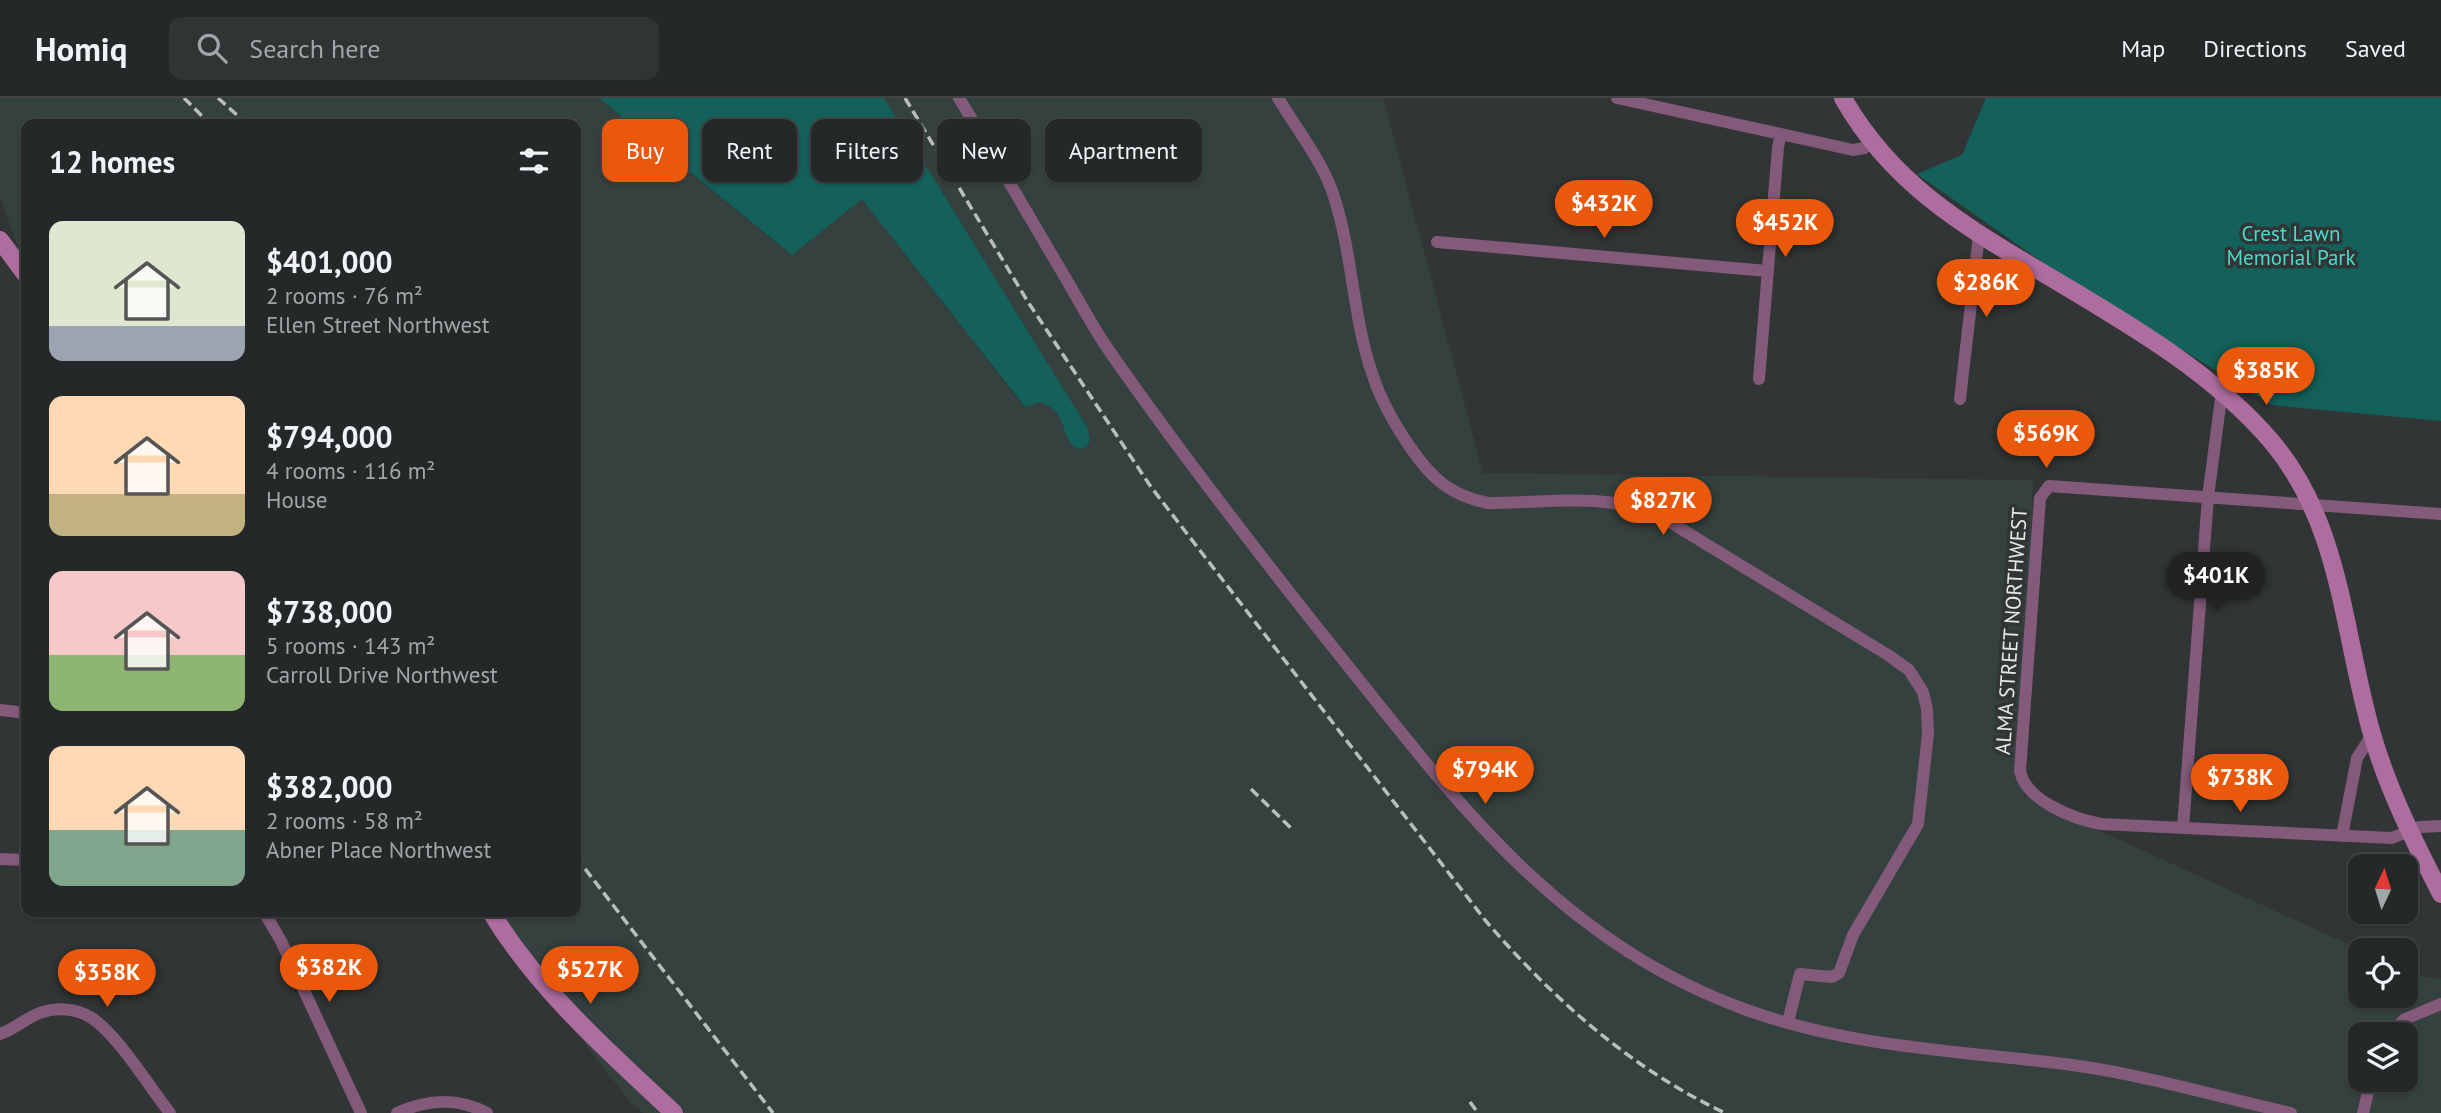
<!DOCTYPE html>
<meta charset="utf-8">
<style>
body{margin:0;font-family:"PT Sans",sans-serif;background:#313434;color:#f1f3f6;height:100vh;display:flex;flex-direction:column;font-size:26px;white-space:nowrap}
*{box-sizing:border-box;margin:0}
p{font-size:23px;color:#a3a6a8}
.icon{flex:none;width:38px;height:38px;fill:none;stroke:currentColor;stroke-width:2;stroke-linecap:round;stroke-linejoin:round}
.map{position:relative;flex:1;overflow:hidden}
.sheet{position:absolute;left:21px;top:21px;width:560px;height:798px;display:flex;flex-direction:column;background:#252828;border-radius:14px;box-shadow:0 2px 5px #0004,0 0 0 2px #424445}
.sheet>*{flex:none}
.top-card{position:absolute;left:602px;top:21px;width:665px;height:63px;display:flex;gap:14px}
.needle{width:46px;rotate:4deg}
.controls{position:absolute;left:2348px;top:756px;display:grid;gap:14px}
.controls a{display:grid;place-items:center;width:70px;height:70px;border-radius:14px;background:#252828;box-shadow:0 2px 5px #0004,0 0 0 2px #424445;font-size:35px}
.price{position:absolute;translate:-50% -60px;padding:0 16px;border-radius:24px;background:#ea580c;color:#fff;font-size:23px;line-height:46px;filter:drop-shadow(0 2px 4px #0008)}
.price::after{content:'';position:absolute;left:50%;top:42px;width:21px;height:16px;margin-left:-10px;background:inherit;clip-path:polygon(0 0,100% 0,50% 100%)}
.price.current{background:#222;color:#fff}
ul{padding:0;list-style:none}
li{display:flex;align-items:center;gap:21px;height:175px;padding:0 28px}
li span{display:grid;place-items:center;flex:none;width:196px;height:140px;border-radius:14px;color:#555}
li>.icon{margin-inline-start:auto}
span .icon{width:84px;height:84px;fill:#fffc;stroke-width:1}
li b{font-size:30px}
h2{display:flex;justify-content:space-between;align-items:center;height:84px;padding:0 28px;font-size:30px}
.pill{padding:0 24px;border-radius:14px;background:#252828;box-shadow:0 2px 5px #0004,0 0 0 2px #424445;font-size:24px;line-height:63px}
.pill.current{background:#ea580c;color:#fff}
header{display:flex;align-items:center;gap:42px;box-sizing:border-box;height:98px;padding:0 35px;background:#252828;border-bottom:2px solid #424445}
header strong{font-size:33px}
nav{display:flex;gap:38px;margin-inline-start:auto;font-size:24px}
.search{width:490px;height:63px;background:#313434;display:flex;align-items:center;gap:18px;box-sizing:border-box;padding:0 24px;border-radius:14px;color:#a3a6a8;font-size:26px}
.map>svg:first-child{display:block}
.built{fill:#34413f;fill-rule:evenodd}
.green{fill:#13615a}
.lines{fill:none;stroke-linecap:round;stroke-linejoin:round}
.street{stroke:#835a79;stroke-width:12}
.secondary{stroke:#ae6d9f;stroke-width:18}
.rail{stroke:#babdbd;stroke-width:3.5;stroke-dasharray:10 5;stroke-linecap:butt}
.labels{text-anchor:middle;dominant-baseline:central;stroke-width:7;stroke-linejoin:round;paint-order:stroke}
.park-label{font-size:21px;fill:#47dcce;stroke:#313535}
.street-label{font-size:21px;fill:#e5e8e8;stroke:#313535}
</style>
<header>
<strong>Homiq</strong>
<div class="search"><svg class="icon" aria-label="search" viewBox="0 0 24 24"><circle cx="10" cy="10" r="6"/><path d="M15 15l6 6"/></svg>Search here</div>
<nav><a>Map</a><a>Directions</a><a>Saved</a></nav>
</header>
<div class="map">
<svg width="2441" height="1015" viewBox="0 0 2441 1015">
<rect width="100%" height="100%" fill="#313535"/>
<!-- built -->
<path class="built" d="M 0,0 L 599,0 L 791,157 L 862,100 L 1024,309 L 1041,304 L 1055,310 L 1064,324 L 1070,344 L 1087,329 L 884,0 L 1383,0 L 1483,375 L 2033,382 L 2024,698 L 2361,852 L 2361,898 L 2406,898 L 2406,873 L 2416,877 L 2441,881 L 2441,1015 L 644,1015 L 631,1005 L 567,923 L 493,814 L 576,814 L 576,26 L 26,26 L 26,172 L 0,99 ZM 2361,936 L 2406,936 L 2406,982 L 2361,982 Z"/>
<!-- green -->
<path class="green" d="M 599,0 L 884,0 L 1087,329 L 1090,341 L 1087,349 L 1078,351 C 1056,337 1073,318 1041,304 L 1025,309 L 862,101 L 792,157 Z
M 1986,0 L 2441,0 L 2441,323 L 2271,307 L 2048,168 L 1917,76 L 1962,57 Z"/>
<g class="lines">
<!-- street -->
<path class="street" d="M 959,0 C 993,56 1026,113 1059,169 C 1076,197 1091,227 1110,254 C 1181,356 1258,455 1336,553 C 1457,704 1557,843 1747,912 C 1851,950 1964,953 2072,967 C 2146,977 2218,999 2291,1015
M 1278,0 C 1297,32 1325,66 1335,102 C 1353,159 1353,222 1373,278 C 1381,303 1395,327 1410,349 C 1431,380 1451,398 1488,405 C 1545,405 1601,395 1655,415 L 1888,557 L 1909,572 L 1923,594 L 1927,611 L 1928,636 L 1918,726 L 1853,837 L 1839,875 L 1832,879 L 1800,876 L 1788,924
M 1617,0 L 1853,52 L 1864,50 L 1871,45
M 1437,144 L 1767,173
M 1759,281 L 1778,49 L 1781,36
M 1960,301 L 1979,137
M 2441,416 L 2049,388 L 2040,400 L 2020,673 C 2026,703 2074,721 2101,726 L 2392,740 L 2419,729 L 2441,728
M 0,612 L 26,615
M 2183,730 L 2208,399 L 2222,293
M 2342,738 L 2357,660 L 2372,637
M 0,761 L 26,762
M 264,814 L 281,843 L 361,1015
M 0,936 C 15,931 28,918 43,914 C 58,909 77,911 90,919 C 116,934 150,990 170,1015
M 2390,936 L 2405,921 L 2441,906
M 397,1015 C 428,1001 457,999 487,1015
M 2363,1015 L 2371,982"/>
<!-- secondary -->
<path class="secondary" d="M 1843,0 C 1890,83 1959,125 2038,172 C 2120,221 2210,271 2272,344 C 2342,427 2343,537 2372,636 C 2388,692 2415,745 2441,796
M 0,142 L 26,177
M 491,814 C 538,892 608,953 674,1015"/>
<!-- rail -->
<path class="rail" d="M 184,0 L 210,26
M 218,0 L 247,26
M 905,0 L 1028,204 L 1151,389 L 1485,822 C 1553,901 1630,970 1725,1015
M 1251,691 L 1292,731
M 576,759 L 773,1015
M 1470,1004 L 1478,1015"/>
</g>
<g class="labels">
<!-- park labels -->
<g class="park-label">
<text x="2291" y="135">Crest Lawn<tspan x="2291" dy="24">Memorial Park</tspan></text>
</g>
<!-- street labels -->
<g class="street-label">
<text transform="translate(2011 533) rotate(-86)">ALMA STREET NORTHWEST</text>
</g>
</g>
</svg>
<div class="controls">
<a><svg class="needle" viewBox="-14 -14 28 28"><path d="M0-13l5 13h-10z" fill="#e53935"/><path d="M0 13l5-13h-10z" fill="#a3a6a8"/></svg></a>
<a><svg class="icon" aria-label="locate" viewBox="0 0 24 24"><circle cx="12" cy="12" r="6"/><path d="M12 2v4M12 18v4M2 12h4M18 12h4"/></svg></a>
<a><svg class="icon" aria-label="layers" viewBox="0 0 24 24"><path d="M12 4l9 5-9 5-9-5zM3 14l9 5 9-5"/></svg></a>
</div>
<b class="price" style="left:1604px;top:142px">$432K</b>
<b class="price" style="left:1785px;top:161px">$452K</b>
<b class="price" style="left:1986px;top:221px">$286K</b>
<b class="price" style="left:2266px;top:309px">$385K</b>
<b class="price" style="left:2046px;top:372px">$569K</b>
<b class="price" style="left:1663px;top:439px">$827K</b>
<b class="price current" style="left:2216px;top:514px">$401K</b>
<b class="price" style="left:1485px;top:708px">$794K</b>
<b class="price" style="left:2240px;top:716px">$738K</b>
<b class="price" style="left:329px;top:906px">$382K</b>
<b class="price" style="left:590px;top:908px">$527K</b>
<b class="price" style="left:107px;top:911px">$358K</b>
<div class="top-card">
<a class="pill current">Buy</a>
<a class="pill">Rent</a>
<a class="pill">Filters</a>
<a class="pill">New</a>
<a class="pill">Apartment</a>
</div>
<section class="sheet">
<h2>12 homes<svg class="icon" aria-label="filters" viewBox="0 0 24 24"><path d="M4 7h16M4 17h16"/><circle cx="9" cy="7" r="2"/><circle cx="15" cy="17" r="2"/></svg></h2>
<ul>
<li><span style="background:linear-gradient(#dfe7d0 75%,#9aa5b1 0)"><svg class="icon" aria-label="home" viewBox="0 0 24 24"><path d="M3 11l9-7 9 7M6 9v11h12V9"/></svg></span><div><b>$401,000</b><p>2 rooms · 76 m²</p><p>Ellen Street Northwest</p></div></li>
<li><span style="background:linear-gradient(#ffd9b3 70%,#c2b280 0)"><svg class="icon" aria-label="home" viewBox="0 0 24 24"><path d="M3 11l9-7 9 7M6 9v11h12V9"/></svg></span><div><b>$794,000</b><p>4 rooms · 116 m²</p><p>House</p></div></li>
<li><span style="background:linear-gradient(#f6c9c9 60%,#8fb573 0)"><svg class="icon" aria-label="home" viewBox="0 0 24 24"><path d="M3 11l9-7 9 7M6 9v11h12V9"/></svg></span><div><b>$738,000</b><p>5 rooms · 143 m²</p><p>Carroll Drive Northwest</p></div></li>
<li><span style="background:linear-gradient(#ffd9b3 60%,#7fa58c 0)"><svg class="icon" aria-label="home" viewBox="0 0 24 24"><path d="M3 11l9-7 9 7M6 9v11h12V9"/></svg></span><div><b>$382,000</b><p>2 rooms · 58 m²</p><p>Abner Place Northwest</p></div></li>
</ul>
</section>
</div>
